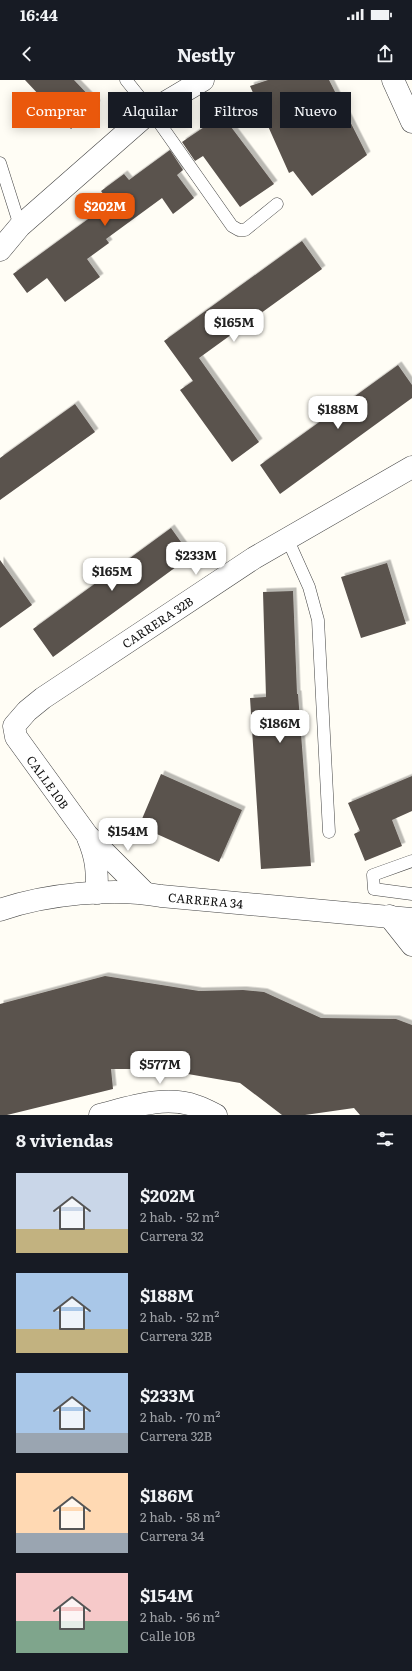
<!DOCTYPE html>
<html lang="es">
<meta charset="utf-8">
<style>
body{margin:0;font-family:Literata,serif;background:#242831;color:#f1f3f6;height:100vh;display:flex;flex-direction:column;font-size:15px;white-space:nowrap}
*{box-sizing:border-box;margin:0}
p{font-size:13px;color:#9ea1a6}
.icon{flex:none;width:22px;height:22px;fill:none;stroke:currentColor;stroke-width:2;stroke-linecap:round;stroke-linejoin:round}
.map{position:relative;height:1035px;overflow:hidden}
.side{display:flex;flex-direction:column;background:#171b24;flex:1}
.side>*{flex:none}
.banner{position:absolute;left:12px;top:12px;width:388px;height:36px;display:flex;gap:8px}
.price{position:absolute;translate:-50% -34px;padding:0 9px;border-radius:8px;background:#fff;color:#222;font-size:13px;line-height:26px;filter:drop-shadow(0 1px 2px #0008)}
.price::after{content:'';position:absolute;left:50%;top:24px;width:12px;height:9px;margin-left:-6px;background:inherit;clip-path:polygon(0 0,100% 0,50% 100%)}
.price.current{background:#ea580c;color:#fff}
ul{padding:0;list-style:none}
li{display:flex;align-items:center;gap:12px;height:100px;padding:0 16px}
li span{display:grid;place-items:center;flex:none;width:112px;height:80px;border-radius:0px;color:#555}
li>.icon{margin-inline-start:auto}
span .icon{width:48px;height:48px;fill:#fffc;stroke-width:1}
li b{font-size:17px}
h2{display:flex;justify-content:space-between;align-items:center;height:48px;padding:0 16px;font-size:17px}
.chip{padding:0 14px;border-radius:0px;background:#171b24;box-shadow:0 2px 10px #0003;font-size:14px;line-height:36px}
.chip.current{background:#ea580c;color:#fff}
.status{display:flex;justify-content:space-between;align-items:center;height:28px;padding:0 20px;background:#171b24;direction:ltr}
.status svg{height:11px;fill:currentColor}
header{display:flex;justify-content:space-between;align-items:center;height:52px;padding:0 16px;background:#171b24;font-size:18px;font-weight:700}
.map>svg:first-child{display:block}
.building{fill:#5a524d;filter:url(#shadow)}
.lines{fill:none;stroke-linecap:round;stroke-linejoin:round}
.service-casing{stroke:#444;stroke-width:13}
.minor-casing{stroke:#444;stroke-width:23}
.tertiary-casing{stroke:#444;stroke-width:23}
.service{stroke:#fff;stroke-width:12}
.minor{stroke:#fff;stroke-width:22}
.tertiary{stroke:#fff;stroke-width:22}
.labels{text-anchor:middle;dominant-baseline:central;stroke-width:4;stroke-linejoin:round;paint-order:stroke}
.street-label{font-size:12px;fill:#111;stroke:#fff}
</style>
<div class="status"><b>16:44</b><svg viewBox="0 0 49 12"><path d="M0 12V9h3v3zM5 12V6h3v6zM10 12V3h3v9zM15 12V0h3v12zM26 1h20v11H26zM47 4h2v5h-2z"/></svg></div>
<header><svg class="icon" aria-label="back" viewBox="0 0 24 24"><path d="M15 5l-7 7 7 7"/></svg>Nestly<svg class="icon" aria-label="share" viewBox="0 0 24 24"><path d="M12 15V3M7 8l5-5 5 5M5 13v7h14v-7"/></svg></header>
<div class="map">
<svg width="412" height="1035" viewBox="0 0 412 1035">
<defs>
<filter id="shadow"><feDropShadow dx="3.5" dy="-3.5" stdDeviation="0" flood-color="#0004"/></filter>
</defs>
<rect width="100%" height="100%" fill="#fffdf5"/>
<!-- building -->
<path class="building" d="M 25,0 L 74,0 L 97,24 L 71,49 Z
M 268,0 L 329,0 L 367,75 L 312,116 L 293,91 L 289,93 L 250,6 Z
M 222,35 L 274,104 L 240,127 L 203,76 L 195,81 L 182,62 Z
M 170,70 L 183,90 L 177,95 L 194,118 L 173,134 L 162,118 L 106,159 L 109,163 L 87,179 L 100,197 L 65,222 L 47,198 L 27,213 L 13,194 L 110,123 L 101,111 L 124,94 L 129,100 Z
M 302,161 L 322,189 L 199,278 L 259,362 L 232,382 L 180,310 L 193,301 L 164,261 Z
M 398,285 L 412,305 L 412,318 L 280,414 L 260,385 Z
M 75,324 L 95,352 L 0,420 L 0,378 Z
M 171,448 L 191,476 L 53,577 L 33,549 Z
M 0,480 L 32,525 L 0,548 Z
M 387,483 L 406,544 L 361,558 L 341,497 Z
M 293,511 L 297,614 L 298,614 L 311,786 L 261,789 L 250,618 L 266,617 L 263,512 Z
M 161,694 L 242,730 L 219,782 L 139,746 Z
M 412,696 L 412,731 L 392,740 L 402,766 L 365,781 L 354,754 L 360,751 L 348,723 Z
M 105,896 L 199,911 L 243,910 L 264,912 L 321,938 L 396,939 L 412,945 L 412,1035 L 360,1035 L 354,1028 L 305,1035 L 282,1035 L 240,1003 L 159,989 L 111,989 L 113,1009 L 7,1035 L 0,1035 L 0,924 Z"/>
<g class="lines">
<defs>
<path id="service" d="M 126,0 L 151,31 L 232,146 L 239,150 L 245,150 L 277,124
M 0,83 L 20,146
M 287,458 L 309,507 L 318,540 L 329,752
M 412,781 L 373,795 L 374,809 L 412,814"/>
<g id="minor">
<path d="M 0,170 L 20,146 L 151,31 L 203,0"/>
<path d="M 88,758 C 97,779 97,791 97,813"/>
<path id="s1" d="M 145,813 L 87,755 L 16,657 L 14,646 L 27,631 L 43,618 L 254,478 L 412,387"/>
<path id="s2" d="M 0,830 C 45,814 114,807 161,816 L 412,839"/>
<path d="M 389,836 L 412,865"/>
<path d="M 100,1035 C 131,1027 165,1015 196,1026 C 203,1028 209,1032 216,1035"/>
</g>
<path id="tertiary" d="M 393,0 L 412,42"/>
</defs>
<!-- service casing -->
<use href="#service" class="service-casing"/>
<!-- minor casing -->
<use href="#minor" class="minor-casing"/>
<!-- tertiary casing -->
<use href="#tertiary" class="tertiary-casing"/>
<!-- service -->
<use href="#service" class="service"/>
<!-- minor -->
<use href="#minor" class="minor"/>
<!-- tertiary -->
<use href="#tertiary" class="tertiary"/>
</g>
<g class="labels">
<!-- street labels -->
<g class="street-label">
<text stroke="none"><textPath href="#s1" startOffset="392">CARRERA 32B</textPath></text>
<text transform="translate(48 702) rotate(54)">CALLE 10B</text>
<text stroke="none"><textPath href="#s2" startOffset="208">CARRERA 34</textPath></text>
</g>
</g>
</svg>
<b class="price current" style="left:105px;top:147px">$202M</b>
<b class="price" style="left:234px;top:263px">$165M</b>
<b class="price" style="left:338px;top:350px">$188M</b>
<b class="price" style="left:196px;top:496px">$233M</b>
<b class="price" style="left:112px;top:512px">$165M</b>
<b class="price" style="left:280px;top:664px">$186M</b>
<b class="price" style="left:128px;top:772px">$154M</b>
<b class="price" style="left:160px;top:1005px">$577M</b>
<div class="banner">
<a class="chip current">Comprar</a>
<a class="chip">Alquilar</a>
<a class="chip">Filtros</a>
<a class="chip">Nuevo</a>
</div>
</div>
<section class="side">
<h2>8 viviendas<svg class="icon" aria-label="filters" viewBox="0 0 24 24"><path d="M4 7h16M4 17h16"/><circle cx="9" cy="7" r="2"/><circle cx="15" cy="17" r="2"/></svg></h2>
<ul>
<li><span style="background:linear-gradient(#c9d6e8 70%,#c2b280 0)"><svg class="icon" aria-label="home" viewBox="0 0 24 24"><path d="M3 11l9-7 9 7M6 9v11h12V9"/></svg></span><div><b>$202M</b><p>2 hab. · 52 m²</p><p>Carrera 32</p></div></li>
<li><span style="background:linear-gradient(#a9c7e8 70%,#c2b280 0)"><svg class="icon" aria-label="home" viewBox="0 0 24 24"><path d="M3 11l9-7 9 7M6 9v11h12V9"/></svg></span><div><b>$188M</b><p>2 hab. · 52 m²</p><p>Carrera 32B</p></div></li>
<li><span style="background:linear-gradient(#a9c7e8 75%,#9aa5b1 0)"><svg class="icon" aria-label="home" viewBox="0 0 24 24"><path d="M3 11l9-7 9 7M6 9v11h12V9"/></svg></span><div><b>$233M</b><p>2 hab. · 70 m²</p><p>Carrera 32B</p></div></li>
<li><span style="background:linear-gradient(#ffd9b3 75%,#9aa5b1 0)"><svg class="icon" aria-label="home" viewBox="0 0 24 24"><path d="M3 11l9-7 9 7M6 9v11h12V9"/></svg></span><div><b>$186M</b><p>2 hab. · 58 m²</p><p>Carrera 34</p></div></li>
<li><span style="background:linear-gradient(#f6c9c9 60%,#7fa58c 0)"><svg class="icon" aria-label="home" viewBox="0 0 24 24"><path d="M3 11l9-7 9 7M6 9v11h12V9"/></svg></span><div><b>$154M</b><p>2 hab. · 56 m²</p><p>Calle 10B</p></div></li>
</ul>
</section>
